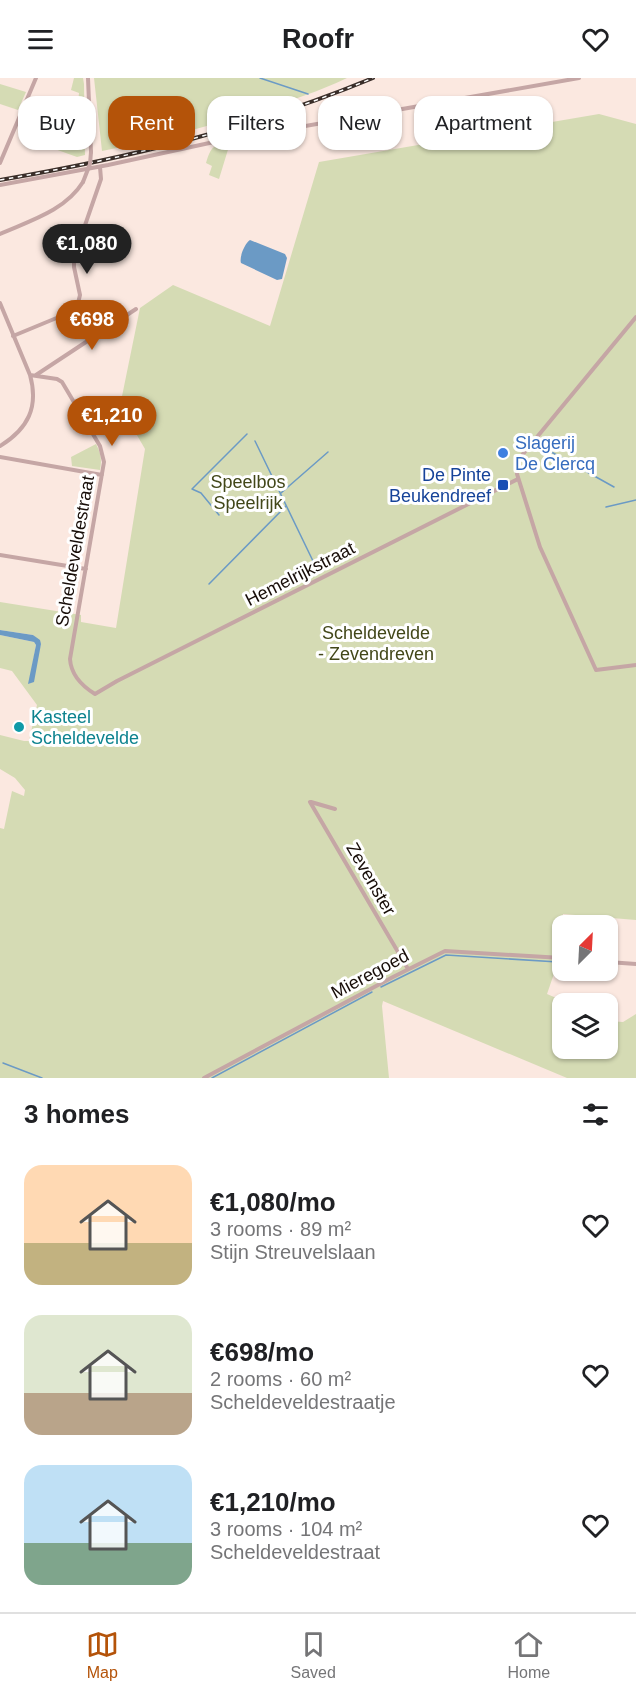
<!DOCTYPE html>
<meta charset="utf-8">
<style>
body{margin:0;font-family:Helvetica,sans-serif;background:#f6f6f6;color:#202124;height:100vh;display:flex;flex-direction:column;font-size:22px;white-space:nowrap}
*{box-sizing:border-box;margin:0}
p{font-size:20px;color:#757577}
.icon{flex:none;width:33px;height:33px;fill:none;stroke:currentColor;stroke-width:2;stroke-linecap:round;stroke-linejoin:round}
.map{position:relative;height:1000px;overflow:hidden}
.details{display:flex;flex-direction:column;background:#fff;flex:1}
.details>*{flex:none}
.banner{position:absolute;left:18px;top:18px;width:600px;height:54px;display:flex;gap:12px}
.needle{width:39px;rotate:24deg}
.buttons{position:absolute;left:552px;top:837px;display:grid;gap:12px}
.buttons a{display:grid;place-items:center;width:66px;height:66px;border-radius:12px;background:#fff;box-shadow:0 2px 4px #0004;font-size:30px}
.price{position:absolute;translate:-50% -51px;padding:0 14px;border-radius:21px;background:#b45309;color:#fff;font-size:20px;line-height:39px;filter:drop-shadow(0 2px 3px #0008)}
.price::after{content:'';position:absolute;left:50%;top:36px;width:18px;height:14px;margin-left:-9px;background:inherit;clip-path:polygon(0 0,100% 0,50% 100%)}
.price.current{background:#222;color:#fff}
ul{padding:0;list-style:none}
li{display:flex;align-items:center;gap:18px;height:150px;padding:0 24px}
li span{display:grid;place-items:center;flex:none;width:168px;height:120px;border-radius:18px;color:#555}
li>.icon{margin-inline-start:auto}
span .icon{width:72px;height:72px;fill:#fffc;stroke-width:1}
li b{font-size:26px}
h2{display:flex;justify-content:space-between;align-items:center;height:72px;padding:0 24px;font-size:26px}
.chip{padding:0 21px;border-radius:18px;background:#fff;box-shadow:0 2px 4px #0004;font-size:21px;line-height:54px}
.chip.current{background:#b45309;color:#fff}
header{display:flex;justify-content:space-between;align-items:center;height:78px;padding:0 24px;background:#fff;font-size:27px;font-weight:700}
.tab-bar{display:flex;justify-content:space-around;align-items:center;height:84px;border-top:2px solid #e0e0e0;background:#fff;font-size:16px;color:#757577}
.tab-bar a{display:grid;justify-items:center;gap:3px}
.tab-bar .current{color:#b45309}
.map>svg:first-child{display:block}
.green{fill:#d5dbb4}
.water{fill:#6b9ac5}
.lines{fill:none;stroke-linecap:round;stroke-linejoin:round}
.stream{stroke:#6b9ac5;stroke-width:1.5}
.minor{stroke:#c5a6a5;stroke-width:4}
.rail-casing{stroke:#3a2e29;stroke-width:4}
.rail{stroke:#fff;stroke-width:1.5;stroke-dasharray:4.5;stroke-linecap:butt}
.minor-bridge{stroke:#c5a6a5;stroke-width:4}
.shop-dot{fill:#3f7fe0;stroke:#fff;stroke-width:2}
.transit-dot{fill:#1a4fb4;stroke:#fff;stroke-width:2}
.culture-dot{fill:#0f9aa8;stroke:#fff;stroke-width:2}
.labels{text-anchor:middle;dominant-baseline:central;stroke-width:6;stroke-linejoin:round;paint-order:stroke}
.shop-label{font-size:18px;fill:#366cbe;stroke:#fff;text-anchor:start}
.transit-label{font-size:18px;fill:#164399;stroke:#fff;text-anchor:end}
.park-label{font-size:18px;fill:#424719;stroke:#fff}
.street-label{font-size:18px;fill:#170d08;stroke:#fff}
.culture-label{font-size:18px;fill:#0d838f;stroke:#fff;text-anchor:start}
</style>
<header><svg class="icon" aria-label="menu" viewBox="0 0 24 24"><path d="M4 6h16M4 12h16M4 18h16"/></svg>Roofr<svg class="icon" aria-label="heart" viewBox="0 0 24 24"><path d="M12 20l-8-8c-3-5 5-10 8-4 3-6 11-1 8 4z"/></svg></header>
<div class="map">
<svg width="636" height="1000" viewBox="0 0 636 1000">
<rect width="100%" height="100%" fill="#fbe8e0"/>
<!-- green -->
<path class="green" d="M 74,0 L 83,0 L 84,6 L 85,77 L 77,79 L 52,70 L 59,52 L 66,54 L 76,47 L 79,15 L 71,12 Z
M 94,0 L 347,0 C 320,13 292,22 264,31 C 210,48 157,62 102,73 Z
M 0,6 L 26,14 L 18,32 L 0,26 Z
M 599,36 L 636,46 L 636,842 L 563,836 L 558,884 L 547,916 L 568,925 L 562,926 L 562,970 L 608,970 L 608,943 L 623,944 L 636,936 L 636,1000 L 567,1000 L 383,923 L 382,928 L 389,1000 L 0,1000 L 0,750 L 4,751 L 12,713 L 24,718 L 25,712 L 15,700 L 0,691 L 0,657 L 24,663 L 29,663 L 37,627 L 12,593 L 0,590 L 0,557 L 34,564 L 36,567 L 29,606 L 41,566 L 33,557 L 0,552 L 0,524 L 81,537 L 81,544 L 116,550 L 145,371 L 120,328 L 140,230 L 173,207 L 270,248 L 319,84 Z
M 230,65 L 219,101 L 209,97 L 212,88 L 206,85 C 211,69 213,66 230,65 Z
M 96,366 C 101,375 102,382 100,392 L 72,388 L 71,379 Z"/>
<!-- water -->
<path class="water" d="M 250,162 L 285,176 L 287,180 L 282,201 L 277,202 L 241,185 C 239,179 245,165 250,162 Z
M 0,552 L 33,557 L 40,562 L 41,566 L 34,604 L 28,606 L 36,567 L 34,564 L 0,557 Z"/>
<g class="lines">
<!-- stream -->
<path class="stream" d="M 260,0 L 308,16
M 255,363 L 313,483
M 537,366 L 614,409
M 281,415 L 328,374
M 606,429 L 636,422
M 219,437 L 201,415 L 192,411 L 247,356
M 209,506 L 286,428
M 381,909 L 446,877 L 558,884
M 3,985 L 42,1000
M 212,1000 L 372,914"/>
<!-- minor -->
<path class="minor" d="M 88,0 L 91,74
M 0,85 L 36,0
M 0,107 L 108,87 L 214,64 L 579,0
M 0,156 C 29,143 65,133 83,104
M 0,225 L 30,297 C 39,329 28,351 0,368
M 636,239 L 523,376 L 518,382 L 517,396 L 540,469 L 596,592 L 636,587
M 13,258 L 71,234 L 77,229 L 80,217 L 74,189 L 74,179 L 101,101 L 100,89
M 30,297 L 57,301 L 62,304 L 100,368 L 104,384 L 70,581 C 71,597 82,608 95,616 L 117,603 L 518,401
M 36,297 L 136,231
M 0,379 L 102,397
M 0,477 L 86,491
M 310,724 L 408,891
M 311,724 L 335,731
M 608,884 L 636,886
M 204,1000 L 393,899 L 445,873 L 562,880"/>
<defs>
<path id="rail" d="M 0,102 C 128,80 253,50 373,0"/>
</defs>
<!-- rail casing -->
<use href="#rail" class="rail-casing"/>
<!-- rail -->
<use href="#rail" class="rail"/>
<!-- minor-bridge -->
<path class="minor-bridge" d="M 83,104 L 90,86 L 91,74"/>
</g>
<!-- markers -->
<circle class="shop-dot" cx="503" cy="375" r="6"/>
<rect class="transit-dot" x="497" y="401" width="12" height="12" rx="3"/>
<circle class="culture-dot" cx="19" cy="649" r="6"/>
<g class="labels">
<!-- shop labels -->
<g class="shop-label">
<text x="515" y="365">Slagerij<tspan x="515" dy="21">De Clercq</tspan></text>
</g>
<!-- transit labels -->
<g class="transit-label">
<text x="491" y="397">De Pinte<tspan x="491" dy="21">Beukendreef</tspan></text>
</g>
<!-- park labels -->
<g class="park-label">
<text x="248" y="404">Speelbos<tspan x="248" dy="21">Speelrijk</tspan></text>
<text x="376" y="555">Scheldevelde<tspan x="376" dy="21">- Zevendreven</tspan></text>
</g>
<!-- street labels -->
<g class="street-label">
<text transform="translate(75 473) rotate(-80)">Scheldeveldestraat</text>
<text transform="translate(300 496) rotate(-27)">Hemelrijkstraat</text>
<text transform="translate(371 801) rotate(60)">Zevenster</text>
<text transform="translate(370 896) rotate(-28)">Mieregoed</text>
</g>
<!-- culture labels -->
<g class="culture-label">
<text x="31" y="639">Kasteel<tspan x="31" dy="21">Scheldevelde</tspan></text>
</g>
</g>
</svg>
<div class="buttons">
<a><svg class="needle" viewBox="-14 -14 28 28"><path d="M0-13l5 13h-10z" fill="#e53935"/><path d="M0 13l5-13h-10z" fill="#757577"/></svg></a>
<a><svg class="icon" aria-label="layers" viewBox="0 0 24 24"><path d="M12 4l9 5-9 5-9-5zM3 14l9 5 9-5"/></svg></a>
</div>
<b class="price current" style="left:87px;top:197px">€1,080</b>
<b class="price" style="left:92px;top:273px">€698</b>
<b class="price" style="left:112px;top:369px">€1,210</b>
<div class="banner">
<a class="chip">Buy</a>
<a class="chip current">Rent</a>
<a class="chip">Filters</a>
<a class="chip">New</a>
<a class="chip">Apartment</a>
</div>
</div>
<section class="details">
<h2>3 homes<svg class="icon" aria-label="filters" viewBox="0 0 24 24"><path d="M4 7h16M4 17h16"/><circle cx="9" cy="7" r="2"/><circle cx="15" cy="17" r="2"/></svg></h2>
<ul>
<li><span style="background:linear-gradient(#ffd9b3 65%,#c2b280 0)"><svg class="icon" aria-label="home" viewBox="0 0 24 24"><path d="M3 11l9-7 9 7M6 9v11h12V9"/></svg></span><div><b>€1,080/mo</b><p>3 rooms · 89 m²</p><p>Stijn Streuvelslaan</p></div><svg class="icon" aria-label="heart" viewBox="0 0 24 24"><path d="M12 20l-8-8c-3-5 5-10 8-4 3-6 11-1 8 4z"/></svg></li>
<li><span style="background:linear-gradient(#dfe7d0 65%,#b9a48a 0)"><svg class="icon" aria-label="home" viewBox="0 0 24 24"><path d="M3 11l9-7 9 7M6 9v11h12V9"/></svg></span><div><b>€698/mo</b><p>2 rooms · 60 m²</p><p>Scheldeveldestraatje</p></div><svg class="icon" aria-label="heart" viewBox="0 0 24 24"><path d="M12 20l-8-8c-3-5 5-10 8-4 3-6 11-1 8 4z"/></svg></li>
<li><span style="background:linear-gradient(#bfe0f5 65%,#7fa58c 0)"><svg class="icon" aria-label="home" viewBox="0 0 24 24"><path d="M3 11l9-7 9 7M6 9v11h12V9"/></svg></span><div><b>€1,210/mo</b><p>3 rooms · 104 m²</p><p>Scheldeveldestraat</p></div><svg class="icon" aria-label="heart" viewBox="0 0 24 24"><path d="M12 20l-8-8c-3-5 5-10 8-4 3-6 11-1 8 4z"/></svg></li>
</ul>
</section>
<nav class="tab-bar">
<a class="current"><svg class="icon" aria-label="map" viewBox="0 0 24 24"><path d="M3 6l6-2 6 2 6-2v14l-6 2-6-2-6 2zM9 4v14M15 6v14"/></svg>Map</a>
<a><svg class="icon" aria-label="saved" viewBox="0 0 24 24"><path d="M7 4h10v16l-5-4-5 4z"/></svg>Saved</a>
<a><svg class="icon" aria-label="home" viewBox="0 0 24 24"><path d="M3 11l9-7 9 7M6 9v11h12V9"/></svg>Home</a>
</nav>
